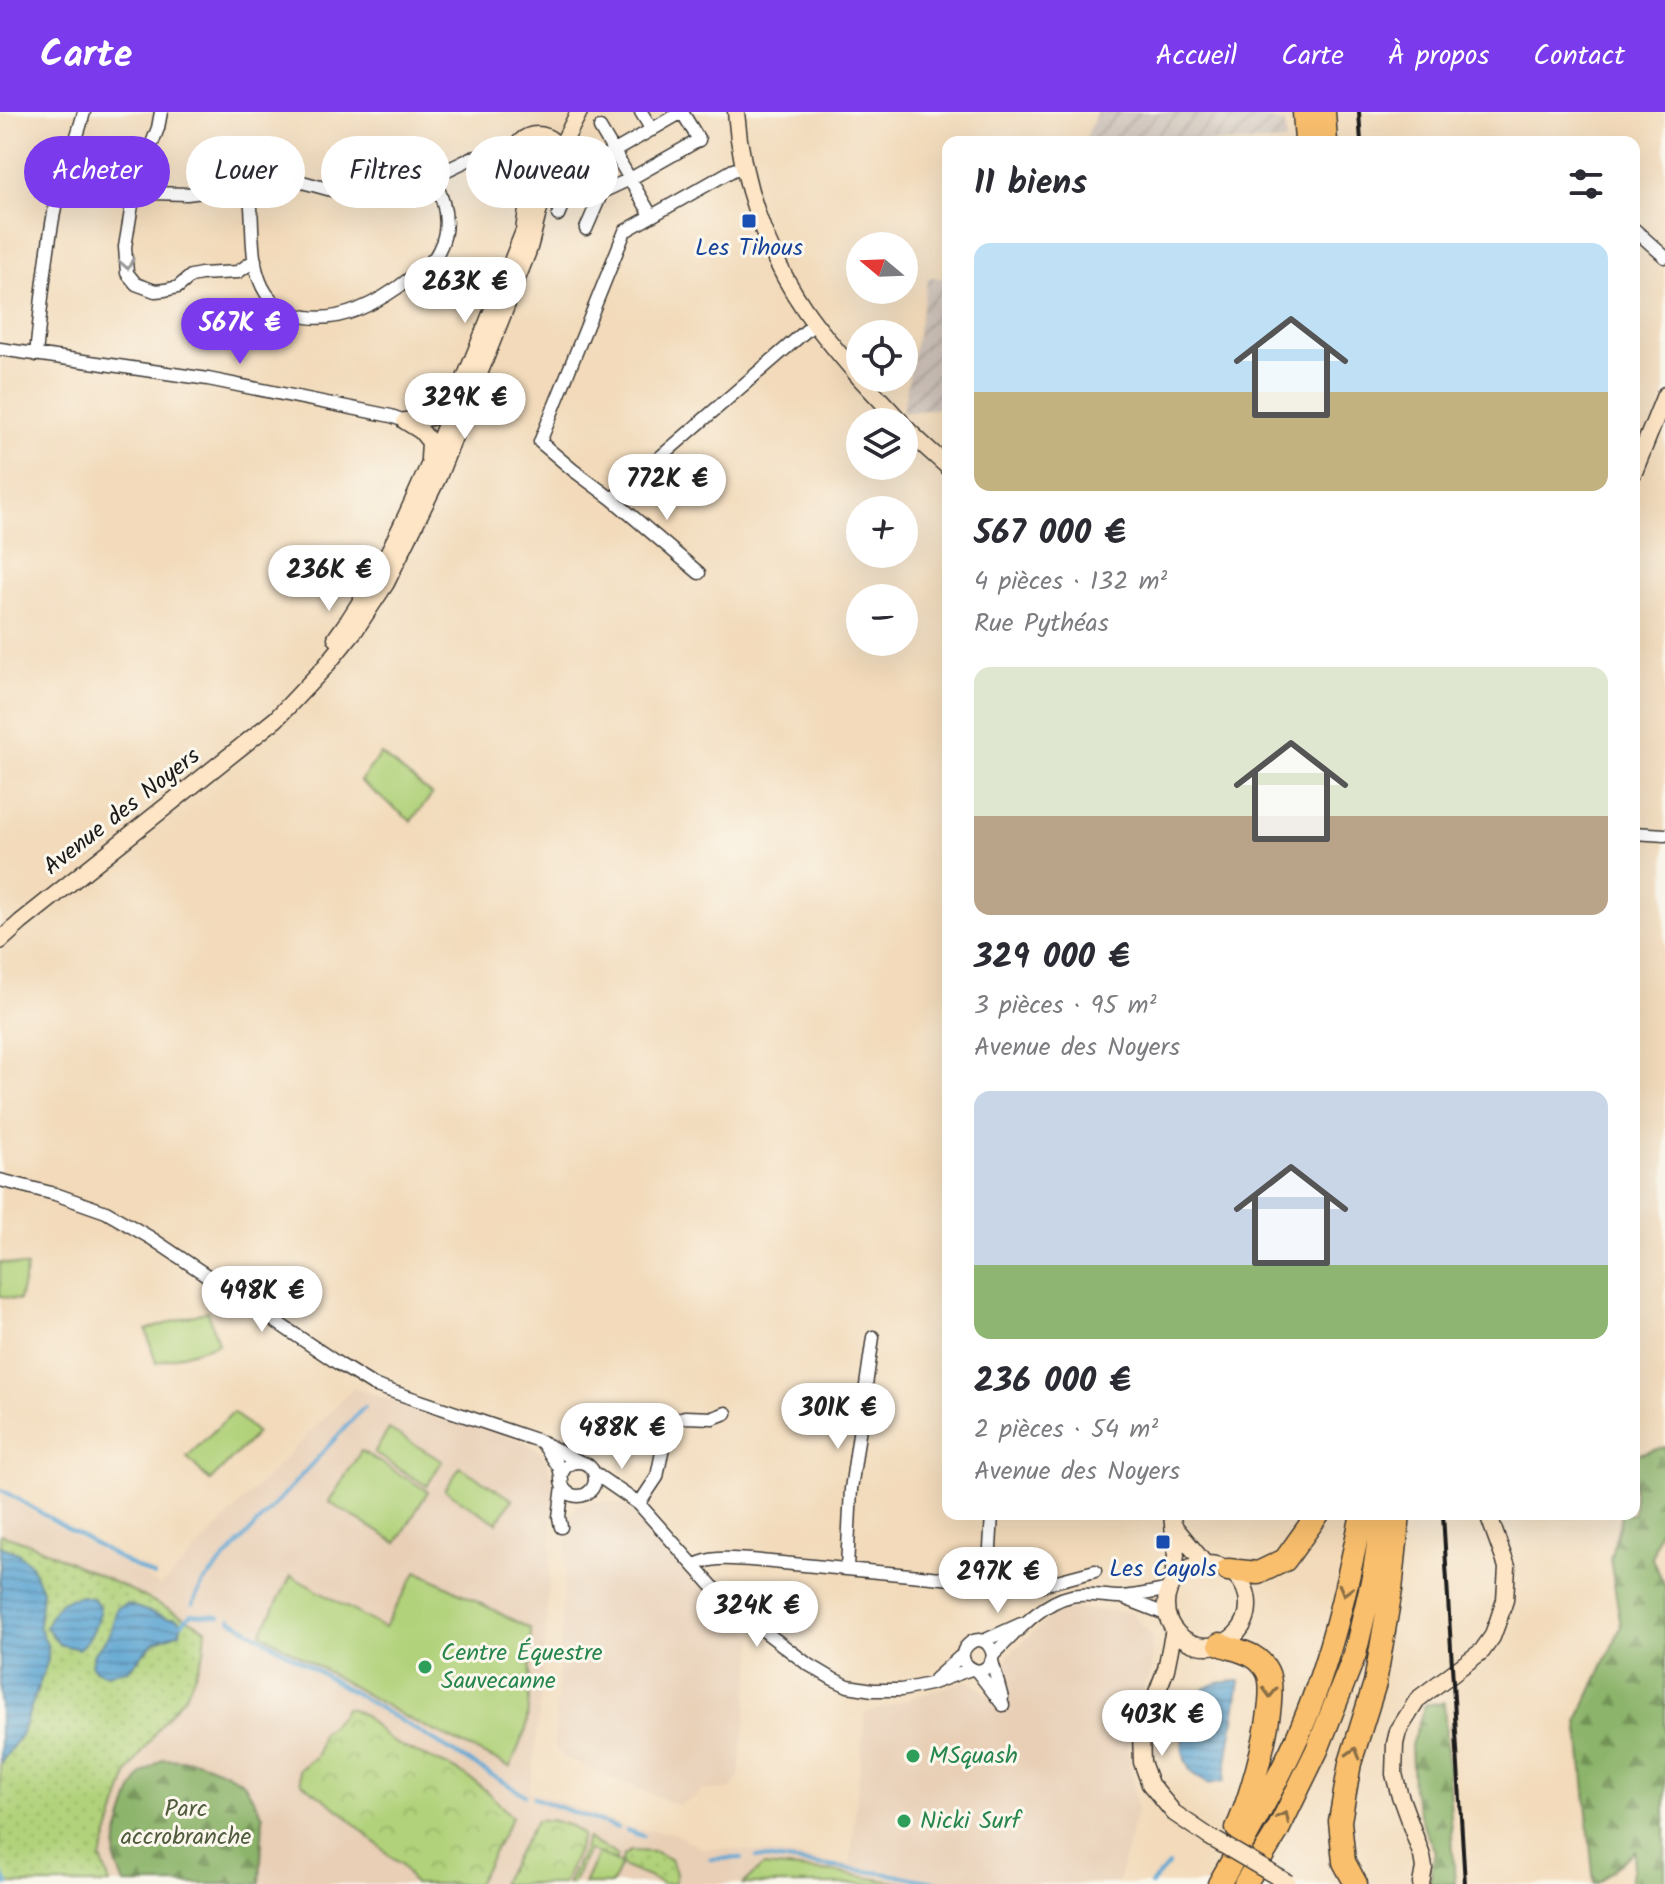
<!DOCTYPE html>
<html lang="fr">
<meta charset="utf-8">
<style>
body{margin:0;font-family:Kalam,sans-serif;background:#f7f7f7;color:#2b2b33;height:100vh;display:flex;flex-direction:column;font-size:30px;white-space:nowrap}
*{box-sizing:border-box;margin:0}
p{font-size:26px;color:#7c7c81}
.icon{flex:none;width:44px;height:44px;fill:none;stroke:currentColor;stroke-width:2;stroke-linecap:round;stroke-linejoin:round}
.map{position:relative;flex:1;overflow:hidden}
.sheet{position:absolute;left:942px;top:24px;width:698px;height:1384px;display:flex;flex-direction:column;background:#fff;border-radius:16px;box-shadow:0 8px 32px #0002}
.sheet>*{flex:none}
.banner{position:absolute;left:24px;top:24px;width:760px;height:72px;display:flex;gap:16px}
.needle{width:52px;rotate:289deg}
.controls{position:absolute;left:846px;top:120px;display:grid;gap:16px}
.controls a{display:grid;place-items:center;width:72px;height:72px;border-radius:50%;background:#fff;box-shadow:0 8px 32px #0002;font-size:40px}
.price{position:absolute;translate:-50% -68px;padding:0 18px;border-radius:28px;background:#fff;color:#222;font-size:26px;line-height:52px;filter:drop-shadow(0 2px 4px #0008)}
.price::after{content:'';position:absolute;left:50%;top:48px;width:24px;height:18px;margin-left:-12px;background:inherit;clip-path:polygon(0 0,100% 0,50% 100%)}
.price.on{background:#7c3aed;color:#fff}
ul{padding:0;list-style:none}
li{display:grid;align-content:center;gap:16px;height:424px;padding:0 32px}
li span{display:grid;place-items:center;height:248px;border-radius:16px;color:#555}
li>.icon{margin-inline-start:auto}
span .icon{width:144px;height:144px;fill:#fffc;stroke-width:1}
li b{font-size:34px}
h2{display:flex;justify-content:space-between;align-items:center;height:96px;padding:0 32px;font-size:34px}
.pill{padding:0 28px;border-radius:36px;background:#fff;box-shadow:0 8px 32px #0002;font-size:28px;line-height:72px}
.pill.on{background:#7c3aed;color:#fff}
header{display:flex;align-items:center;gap:48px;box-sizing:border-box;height:112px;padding:0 40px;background:#7c3aed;color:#fff}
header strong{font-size:38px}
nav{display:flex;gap:44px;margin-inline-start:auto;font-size:28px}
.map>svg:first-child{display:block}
.built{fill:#e8cfb6}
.industrial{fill:url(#industrial-furrows)}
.grass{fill:url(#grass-dots);stroke:#66774b;stroke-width:2}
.forest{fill:url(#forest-firs);stroke:#546843;stroke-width:2}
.park{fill:url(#park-crowns);stroke:#66774b;stroke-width:2}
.garden{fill:#b1d27a;stroke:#66774b;stroke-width:2}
.water{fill:url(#water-rules);stroke:#3c6077;stroke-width:2}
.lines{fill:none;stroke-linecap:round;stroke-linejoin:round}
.stream{stroke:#5ca4d2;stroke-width:4}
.street-casing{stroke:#3c3834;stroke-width:15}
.secondary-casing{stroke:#3c3834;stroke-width:19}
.highway-casing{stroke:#3c3834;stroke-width:25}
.street{stroke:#fff;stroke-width:12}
.secondary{stroke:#fde5c5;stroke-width:16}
.highway{stroke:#f9bf6d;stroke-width:22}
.rail{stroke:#1c1c1c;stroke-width:4}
.secondary-bridge-casing{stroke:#3c3834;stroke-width:19;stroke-linecap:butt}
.secondary-bridge{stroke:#fde5c5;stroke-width:16}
.oneway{stroke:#999}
.oneway2{stroke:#8a6e44}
.transit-dot{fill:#1a4fb4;stroke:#fbf7ec;stroke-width:3}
.leisure-dot{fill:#2e9e5b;stroke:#fbf7ec;stroke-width:3}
.labels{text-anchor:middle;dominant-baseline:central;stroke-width:6;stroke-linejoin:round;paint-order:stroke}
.transit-label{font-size:24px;fill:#164399;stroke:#fbf7ec}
.street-label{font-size:24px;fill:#1c1c1c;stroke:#fbf7ec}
.leisure-label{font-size:24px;fill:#27864d;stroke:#fbf7ec;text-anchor:start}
.park-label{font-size:24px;fill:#505c3d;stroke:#fbf7ec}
</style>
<header>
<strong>Carte</strong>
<nav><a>Accueil</a><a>Carte</a><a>À propos</a><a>Contact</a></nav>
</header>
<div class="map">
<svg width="1665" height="1772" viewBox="0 0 1665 1772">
<defs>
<pattern id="industrial-furrows" width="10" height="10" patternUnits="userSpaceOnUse" patternTransform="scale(2)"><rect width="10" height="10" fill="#cec2b9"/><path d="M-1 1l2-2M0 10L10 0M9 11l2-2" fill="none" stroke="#b0a69e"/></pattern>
<pattern id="grass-dots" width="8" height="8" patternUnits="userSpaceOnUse" patternTransform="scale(2)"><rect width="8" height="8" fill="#b1d27a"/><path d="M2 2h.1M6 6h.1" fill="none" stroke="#98b469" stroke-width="1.8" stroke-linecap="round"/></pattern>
<pattern id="forest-firs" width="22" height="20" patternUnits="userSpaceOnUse" patternTransform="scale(2)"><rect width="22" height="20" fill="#8cb46a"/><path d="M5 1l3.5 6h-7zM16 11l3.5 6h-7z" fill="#729256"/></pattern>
<pattern id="park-crowns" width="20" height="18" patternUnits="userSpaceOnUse" patternTransform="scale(2)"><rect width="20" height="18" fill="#b1d27a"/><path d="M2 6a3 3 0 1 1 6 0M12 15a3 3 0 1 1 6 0" fill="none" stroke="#98b469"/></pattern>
<pattern id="water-rules" width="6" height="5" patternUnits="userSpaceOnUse" patternTransform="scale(2)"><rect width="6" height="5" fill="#5ca4d2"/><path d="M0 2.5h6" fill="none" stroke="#4b85aa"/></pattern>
</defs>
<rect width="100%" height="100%" fill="#fbf7ec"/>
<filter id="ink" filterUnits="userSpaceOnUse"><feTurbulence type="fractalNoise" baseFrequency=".0125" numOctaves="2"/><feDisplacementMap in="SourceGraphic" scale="16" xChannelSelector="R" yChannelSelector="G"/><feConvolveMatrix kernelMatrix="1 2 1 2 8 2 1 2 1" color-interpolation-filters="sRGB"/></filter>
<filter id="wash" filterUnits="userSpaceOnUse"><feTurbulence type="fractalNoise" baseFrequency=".006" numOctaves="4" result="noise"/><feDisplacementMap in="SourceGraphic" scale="32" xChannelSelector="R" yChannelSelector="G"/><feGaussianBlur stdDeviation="1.8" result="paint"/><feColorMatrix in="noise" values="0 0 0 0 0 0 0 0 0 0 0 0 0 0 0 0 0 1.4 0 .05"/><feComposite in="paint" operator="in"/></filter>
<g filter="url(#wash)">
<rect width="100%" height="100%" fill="#f2daba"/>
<!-- built -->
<path class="built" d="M 353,1276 L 526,1329 L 544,1344 L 554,1367 L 552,1416 L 544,1550 L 533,1660 L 529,1678 L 629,1716 L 673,1721 L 701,1736 L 747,1738 L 850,1753 L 865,1601 L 968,1568 L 1003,1593 L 1007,1544 L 1060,1496 L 1131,1500 L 1152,1526 L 1152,1558 L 1126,1608 L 1137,1700 L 1118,1772 L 0,1772 L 0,1382 L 161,1474 Z
M 594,1389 L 614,1390 L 632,1398 L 649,1413 L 694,1468 L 755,1524 L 739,1665 L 730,1678 L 702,1678 L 693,1687 L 677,1693 L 563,1645 L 554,1634 L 567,1422 L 570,1404 L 579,1392 Z"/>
<!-- industrial -->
<path class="industrial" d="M 1097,0 L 1230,0 L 1285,11 L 1286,30 L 1084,30 Z
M 928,166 L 948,166 L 948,295 L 902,301 Z"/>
<!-- grass -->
<path class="grass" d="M 0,1422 C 27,1429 51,1441 76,1453 C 120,1472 164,1494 206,1517 L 204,1540 L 187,1581 L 162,1611 L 128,1661 L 101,1746 L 110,1772 L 0,1772 Z
M 588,1726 C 597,1735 608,1735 617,1744 L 615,1749 L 588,1738 L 572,1772 L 567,1772 L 585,1735 L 586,1727 Z
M 630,1739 L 656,1740 L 671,1748 L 676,1761 L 674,1772 L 662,1772 L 660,1770 L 624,1755 L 621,1751 L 623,1744 Z"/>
<!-- forest -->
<path class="forest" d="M 1665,1335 L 1665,1392 L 1652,1447 L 1665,1473 L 1665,1772 L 1630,1772 L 1635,1739 L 1596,1772 L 1594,1772 L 1578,1608 L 1621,1515 L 1610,1447 L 1622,1402 L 1634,1402 L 1634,1343 Z
M 1444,1590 L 1455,1772 L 1429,1772 L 1435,1739 L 1425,1719 L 1413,1679 L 1411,1633 L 1425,1593 Z
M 163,1647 L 197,1649 L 225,1660 L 244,1671 L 263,1704 L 260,1772 L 124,1772 L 115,1748 L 118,1722 L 131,1681 L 142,1662 Z"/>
<!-- park -->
<path class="park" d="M 345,1596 C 363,1596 376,1618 390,1628 C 414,1643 442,1648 465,1663 C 484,1674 497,1690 512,1705 L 477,1772 L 414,1772 L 401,1752 L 393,1747 L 342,1700 L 301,1670 L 299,1658 L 317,1643 L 322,1621 L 341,1604 Z
M 550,1708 L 570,1714 L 582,1723 L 578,1738 L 563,1772 L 500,1772 L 536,1709 Z"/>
<!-- garden -->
<path class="garden" d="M 381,642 L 432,683 L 411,709 L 360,669 Z
M 0,1150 L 27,1155 L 19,1188 L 0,1184 Z
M 208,1199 L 218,1232 L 156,1251 L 146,1218 Z
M 233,1300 L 257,1321 L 210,1369 L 187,1345 Z
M 389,1317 L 442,1349 L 427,1374 L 374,1341 Z
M 361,1339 L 428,1379 L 397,1431 L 329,1390 Z
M 460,1355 L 512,1387 L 497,1411 L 445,1378 Z
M 417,1459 L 531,1517 L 529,1587 L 526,1618 L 510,1655 L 405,1605 L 261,1521 L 291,1464 L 384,1516 Z
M 598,1741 L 621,1752 L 612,1772 L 584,1772 Z
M 763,1754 L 835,1760 L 906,1772 L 743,1772 Z"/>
<!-- water -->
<path class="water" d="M 0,1434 L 18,1441 L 31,1453 L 42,1478 L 39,1514 L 48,1535 L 48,1548 L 21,1623 L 0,1652 Z
M 82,1484 L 94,1487 L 100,1496 C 97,1512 92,1527 78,1537 L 59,1532 L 46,1515 C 55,1492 58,1488 82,1484 Z
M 127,1492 L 167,1506 L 176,1506 L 182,1511 L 180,1520 L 154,1530 L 128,1558 L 105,1562 L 95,1558 L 91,1552 L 94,1541 L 110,1522 L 117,1496 Z
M 1240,1569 L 1224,1669 L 1208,1672 C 1202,1667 1193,1663 1189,1656 C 1176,1636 1183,1589 1204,1577 C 1216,1569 1227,1570 1240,1569 Z"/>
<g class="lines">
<!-- stream -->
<path class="stream" d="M 0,1377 L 122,1448 L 154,1464
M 193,1492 L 203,1471 L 364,1295
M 230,1507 L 525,1683
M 182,1511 L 191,1502 L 219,1504
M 534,1686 L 617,1716
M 626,1718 L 643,1724
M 756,1745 L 889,1762 L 947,1772
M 710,1747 L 742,1746
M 0,1758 L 8,1772
M 1151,1772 L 1168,1753"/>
</g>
</g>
<g filter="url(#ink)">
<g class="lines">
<defs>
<path id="street" d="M 161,0 L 158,16 L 135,75 L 125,135 L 127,161 L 136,172 L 155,179 L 165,178 L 178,175 L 191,164 L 201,162 L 238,160 L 255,148
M 641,0 L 652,18
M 600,16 L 651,103
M 68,47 L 152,81 L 187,82 L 234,76 L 248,73 L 295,68 L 353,84 L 383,87 L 420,76 L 434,68 L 445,59 L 472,46 L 505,40 L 518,35
M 477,47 L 517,57
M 744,55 L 733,58 L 625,119 L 540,330 L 573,358 L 612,387 L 815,211
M 248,73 C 256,107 246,150 266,181 C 273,192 283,198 295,202 C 336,216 382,189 413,164 C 423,156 434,150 439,138 C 451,115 446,91 434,68
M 558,103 L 577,58 L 613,40 L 682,0 L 699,28 L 630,67 L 602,80 L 586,117
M 1634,117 L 1665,145
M 0,237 L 208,267 L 391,304 L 405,309
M 36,243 C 41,193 46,143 55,95 C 62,62 76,32 84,0
M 612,387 L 699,461
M 1634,721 L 1665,723
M 0,1068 L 55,1082 L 106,1100 L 151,1126 L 339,1252 L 373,1273 L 542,1330 L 580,1350
M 543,1332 L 559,1355 L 562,1368
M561 1367a17 17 0 1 1 34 0a17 17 0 1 1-34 0Z
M 594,1361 L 639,1392 L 712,1474 L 768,1522 L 806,1551 L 833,1567 L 848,1574 L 873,1578 L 901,1578 L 930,1572 L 971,1557
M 639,1392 L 657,1365 L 666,1320 L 672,1309 L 685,1305 L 713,1306 L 726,1301
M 561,1415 L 559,1405 L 563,1374
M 695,1453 C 713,1444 731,1447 751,1448 L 1027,1474 L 1042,1473 L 1095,1459
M 847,1456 L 851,1377 L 873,1225
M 988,1470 L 992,1402
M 1124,1486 L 1168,1503
M 983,1529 L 1021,1512
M 993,1543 C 1015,1522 1040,1491 1071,1484 C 1088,1480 1104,1485 1121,1485 C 1137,1484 1154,1480 1170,1477
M 992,1549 L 1002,1586
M 977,1559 C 986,1558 991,1553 993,1543 C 984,1507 941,1546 977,1559 L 1003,1593
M 935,1567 L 962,1543"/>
<path id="secondary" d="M 736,0 C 741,69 766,141 805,198 C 821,221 841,244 860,266
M514 46a23 23 0 1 1 46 0a23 23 0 1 1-46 0Z
M 559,39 L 579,0
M 860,266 L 901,310
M 405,309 L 421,319 L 430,330 L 429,347
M 405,309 C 424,307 439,305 454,293
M 904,314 C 918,329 933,341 948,355
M 1634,360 L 1665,283
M 336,526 C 375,474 403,413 429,353 C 462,276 493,197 524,119 L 527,98 L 521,63
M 0,829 L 21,810 L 276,607 L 324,556 L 355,518 L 386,471 L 438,365 L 528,139 C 536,113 538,91 550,66
M 1172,1402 L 1176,1444 L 1174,1454 L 1174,1469
M 1173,1413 L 1205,1452
M1166 1493a41 41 0 1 1 82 0a41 41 0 1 1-82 0Z
M 1174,1517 L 1166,1557 L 1141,1622 L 1142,1650 L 1150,1672 L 1174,1701 L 1208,1724
M 1421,1772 L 1424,1756 L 1422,1744 L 1399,1681 L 1394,1662 L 1395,1632 L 1398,1619 L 1418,1587 L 1482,1539 L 1492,1525 L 1498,1509 L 1505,1488 L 1507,1455 L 1488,1402"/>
<path id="highway" d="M 1304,0 L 1306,30
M 1324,0 L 1326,30
M 1228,1458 L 1258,1461 L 1285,1448 L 1318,1402
M 1220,1532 C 1237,1539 1257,1540 1267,1559 C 1281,1584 1250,1689 1237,1716
M 1219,1772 C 1247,1724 1274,1676 1297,1626 C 1329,1555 1346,1478 1362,1402
M 1245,1772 L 1277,1720 L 1317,1638 L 1355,1542 L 1373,1465 L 1383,1402
M 1356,1772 L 1344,1750 L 1340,1709 L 1350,1651 L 1375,1571 L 1391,1478 L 1399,1402"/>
</defs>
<!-- street casing -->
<use href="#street" class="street-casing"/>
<!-- secondary casing -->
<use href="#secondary" class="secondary-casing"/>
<!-- highway casing -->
<use href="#highway" class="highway-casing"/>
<!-- street -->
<use href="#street" class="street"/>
<!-- secondary -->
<use href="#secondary" class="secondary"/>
<!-- highway -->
<use href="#highway" class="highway"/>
<!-- rail -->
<path class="rail" d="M 1359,0 L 1361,30
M 1443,1402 L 1465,1772"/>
<defs>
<path id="secondary-bridge" d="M 1208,1724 L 1288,1771"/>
</defs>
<!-- secondary-bridge casing -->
<use href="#secondary-bridge" class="secondary-bridge-casing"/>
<!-- secondary-bridge -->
<use href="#secondary-bridge" class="secondary-bridge"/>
</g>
<!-- one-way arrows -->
<defs><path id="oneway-chevron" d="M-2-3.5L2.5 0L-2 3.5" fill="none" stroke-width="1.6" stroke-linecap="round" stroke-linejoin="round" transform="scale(2)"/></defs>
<use class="oneway" href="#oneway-chevron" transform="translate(127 152) rotate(79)"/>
<g class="oneway2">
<use href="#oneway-chevron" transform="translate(1345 1478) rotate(105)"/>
<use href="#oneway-chevron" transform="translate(1270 1580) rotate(91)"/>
<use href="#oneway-chevron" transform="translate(1354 1641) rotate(-74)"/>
<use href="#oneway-chevron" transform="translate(1284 1705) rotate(-63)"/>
</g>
</g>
<!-- markers -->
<g class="transit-dot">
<rect x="741" y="101" width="16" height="16" rx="4"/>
<rect x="1155" y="1422" width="16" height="16" rx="4"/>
</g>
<g class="leisure-dot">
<circle cx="425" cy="1555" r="8"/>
<circle cx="913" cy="1644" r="8"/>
<circle cx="904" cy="1709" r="8"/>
</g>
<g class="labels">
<!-- transit labels -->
<g class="transit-label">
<text x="749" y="136">Les Tihous</text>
<text x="1163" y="1457">Les Cayols</text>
</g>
<!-- street labels -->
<g class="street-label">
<text transform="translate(122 700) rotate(-38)">Avenue des Noyers</text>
</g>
<!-- leisure labels -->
<g class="leisure-label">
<text x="441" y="1541">Centre Équestre<tspan x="441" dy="28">Sauvecanne</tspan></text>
<text x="929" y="1644">MSquash</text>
<text x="920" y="1709">Nicki Surf</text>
</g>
<!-- park labels -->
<g class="park-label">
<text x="186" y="1697">Parc<tspan x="186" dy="28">accrobranche</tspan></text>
</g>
</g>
</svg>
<div class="controls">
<a><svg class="needle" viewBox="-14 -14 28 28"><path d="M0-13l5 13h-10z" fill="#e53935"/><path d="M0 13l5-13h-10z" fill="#7c7c81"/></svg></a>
<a><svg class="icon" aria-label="locate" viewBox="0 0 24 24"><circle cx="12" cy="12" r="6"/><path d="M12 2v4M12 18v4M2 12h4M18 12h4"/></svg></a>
<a><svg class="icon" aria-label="layers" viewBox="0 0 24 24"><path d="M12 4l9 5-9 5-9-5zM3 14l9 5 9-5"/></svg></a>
<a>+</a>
<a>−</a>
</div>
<b class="price" style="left:465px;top:213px">263K €</b>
<b class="price on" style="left:240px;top:254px">567K €</b>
<b class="price" style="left:465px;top:329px">329K €</b>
<b class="price" style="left:667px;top:410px">772K €</b>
<b class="price" style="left:329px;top:501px">236K €</b>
<b class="price" style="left:262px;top:1222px">498K €</b>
<b class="price" style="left:838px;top:1339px">301K €</b>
<b class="price" style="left:622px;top:1359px">488K €</b>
<b class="price" style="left:998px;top:1503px">297K €</b>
<b class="price" style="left:757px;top:1537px">324K €</b>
<b class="price" style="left:1162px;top:1646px">403K €</b>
<div class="banner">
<a class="pill on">Acheter</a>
<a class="pill">Louer</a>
<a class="pill">Filtres</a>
<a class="pill">Nouveau</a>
</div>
<section class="sheet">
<h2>11 biens<svg class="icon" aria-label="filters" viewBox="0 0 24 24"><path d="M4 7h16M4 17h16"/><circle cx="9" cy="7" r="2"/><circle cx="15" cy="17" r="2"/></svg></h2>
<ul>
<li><span style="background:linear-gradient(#bfe0f5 60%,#c2b280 0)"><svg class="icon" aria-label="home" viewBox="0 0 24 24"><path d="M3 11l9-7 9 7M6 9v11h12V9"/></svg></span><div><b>567 000 €</b><p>4 pièces · 132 m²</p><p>Rue Pythéas</p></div></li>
<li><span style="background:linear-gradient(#dfe7d0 60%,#b9a48a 0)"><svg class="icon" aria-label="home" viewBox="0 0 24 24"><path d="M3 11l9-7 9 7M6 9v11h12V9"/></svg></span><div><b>329 000 €</b><p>3 pièces · 95 m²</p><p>Avenue des Noyers</p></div></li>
<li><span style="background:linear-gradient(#c9d6e8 70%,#8fb573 0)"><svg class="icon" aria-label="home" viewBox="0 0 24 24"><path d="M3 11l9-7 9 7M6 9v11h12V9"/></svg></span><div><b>236 000 €</b><p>2 pièces · 54 m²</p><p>Avenue des Noyers</p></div></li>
</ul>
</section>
</div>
